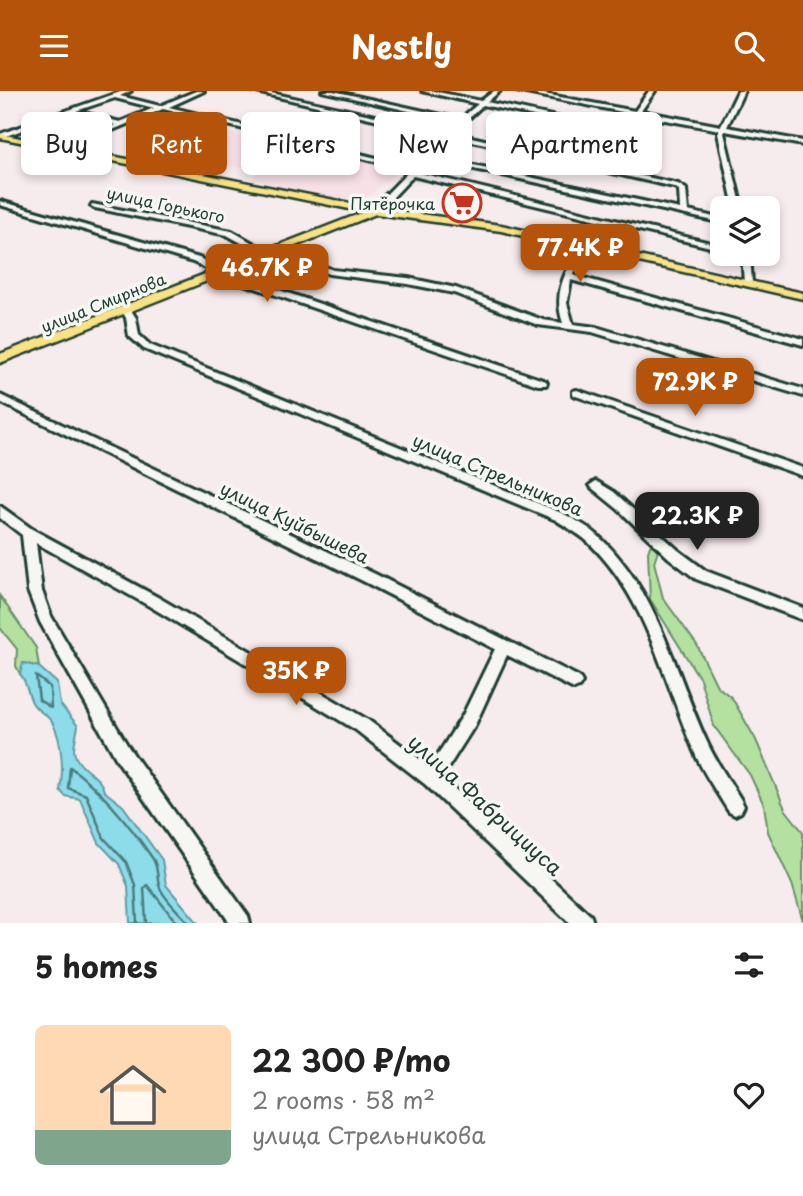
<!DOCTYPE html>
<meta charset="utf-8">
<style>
body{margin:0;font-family:"Playpen Sans",sans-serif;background:#f2f2f2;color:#222;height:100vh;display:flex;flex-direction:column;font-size:26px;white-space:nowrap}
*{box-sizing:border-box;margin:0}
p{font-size:23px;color:#767676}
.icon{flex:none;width:38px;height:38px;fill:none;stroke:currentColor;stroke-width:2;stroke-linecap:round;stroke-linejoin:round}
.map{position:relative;height:832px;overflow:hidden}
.panel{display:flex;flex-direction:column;background:#fff;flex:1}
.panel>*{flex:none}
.guide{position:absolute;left:21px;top:21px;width:761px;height:63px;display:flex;gap:14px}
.buttons{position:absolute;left:710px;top:105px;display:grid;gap:14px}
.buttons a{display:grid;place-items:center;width:70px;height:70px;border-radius:10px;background:#fff;box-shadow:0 4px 10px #0003;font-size:35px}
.price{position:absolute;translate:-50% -60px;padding:0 16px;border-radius:14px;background:#b45309;color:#fff;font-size:23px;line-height:46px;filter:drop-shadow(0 2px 4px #0008)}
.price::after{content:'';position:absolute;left:50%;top:42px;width:21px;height:16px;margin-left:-10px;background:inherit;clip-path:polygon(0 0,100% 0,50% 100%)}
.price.current{background:#222;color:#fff}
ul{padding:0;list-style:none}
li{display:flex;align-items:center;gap:21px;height:175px;padding:0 35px}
li span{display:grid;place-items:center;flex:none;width:196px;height:140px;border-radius:10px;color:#555}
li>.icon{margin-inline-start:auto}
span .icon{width:84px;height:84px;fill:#fffc;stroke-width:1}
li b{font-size:30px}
h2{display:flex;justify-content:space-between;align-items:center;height:84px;padding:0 35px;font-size:30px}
.pill{padding:0 24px;border-radius:10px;background:#fff;box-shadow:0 4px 10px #0003;font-size:24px;line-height:63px}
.pill.current{background:#b45309;color:#fff}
header{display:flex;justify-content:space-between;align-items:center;height:91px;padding:0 35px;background:#b45309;color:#fff;font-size:32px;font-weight:700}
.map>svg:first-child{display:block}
.built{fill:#f8e0e7}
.green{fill:#b4e1a0;stroke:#6a8f6a;stroke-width:2}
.water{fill:#8ddcea;stroke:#619ca1;stroke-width:2}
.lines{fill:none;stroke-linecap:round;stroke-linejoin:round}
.shore{stroke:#4b7d7d;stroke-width:2.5}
.minor-casing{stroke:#1f3d34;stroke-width:6}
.major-casing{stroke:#1f3d34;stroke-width:5}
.minor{fill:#f6f6f2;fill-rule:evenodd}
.major{fill:#f8e281;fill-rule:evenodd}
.labels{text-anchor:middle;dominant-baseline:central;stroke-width:7;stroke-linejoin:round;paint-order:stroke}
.far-poi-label{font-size:16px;fill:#1f3d34;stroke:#f6f6f2;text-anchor:end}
.far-street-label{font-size:16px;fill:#1f3d34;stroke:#f6f6f2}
.street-label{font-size:18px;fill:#1f3d34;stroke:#f6f6f2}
.near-street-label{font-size:21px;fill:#1f3d34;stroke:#f6f6f2}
</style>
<header><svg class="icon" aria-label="menu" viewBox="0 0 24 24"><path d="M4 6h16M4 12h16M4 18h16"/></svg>Nestly<svg class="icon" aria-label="search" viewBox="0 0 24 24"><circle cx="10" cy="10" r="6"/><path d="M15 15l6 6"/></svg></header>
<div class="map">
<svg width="803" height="832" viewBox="0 0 803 832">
<rect width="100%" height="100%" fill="#f7eced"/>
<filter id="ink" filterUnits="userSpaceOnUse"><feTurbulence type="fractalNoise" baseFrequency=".0143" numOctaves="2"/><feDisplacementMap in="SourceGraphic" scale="14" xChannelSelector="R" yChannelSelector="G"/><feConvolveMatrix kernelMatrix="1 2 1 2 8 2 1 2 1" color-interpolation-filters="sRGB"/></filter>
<g filter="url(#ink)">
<!-- built -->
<path class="built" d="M 211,37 L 258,50 L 276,47 L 350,69 L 365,69 L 401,78 L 361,112 L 301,100 L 251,88 L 259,80 L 200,69 L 208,61 L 199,52 L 184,45 Z"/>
<!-- green -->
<path class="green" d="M 656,454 L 659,456 L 654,471 L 663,507 L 697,554 L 717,595 L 732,607 L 756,649 L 785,718 L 803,741 L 803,830 L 792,793 L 768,741 L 764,714 L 750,684 L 714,635 L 700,588 L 650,508 L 648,461 L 650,455 Z
M 0,505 L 36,557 L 39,576 L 24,572 L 20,583 L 16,575 L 17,558 L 0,537 Z"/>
<!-- water -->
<path class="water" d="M 23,572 L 39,576 L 57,592 L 60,613 L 78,635 C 77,642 74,651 74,659 C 76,679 101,683 104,700 L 123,715 L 162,769 L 166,794 L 198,832 L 130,832 L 128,795 L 119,773 L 99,752 L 80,708 L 65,705 L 60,699 C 64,680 62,650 53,633 C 49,624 38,621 33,613 C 27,603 28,593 20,583 Z"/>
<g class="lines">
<!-- shore -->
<path class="shore" d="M 36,585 L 50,596 L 51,617 L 39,609 Z
M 137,832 L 135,794 L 126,771 L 104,747 L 86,704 L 68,697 L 70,676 C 102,700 130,734 153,768 C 159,777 156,790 161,799 C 167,811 180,822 189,832
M 146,832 L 144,797 L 147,794 L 177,832"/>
<defs>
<path id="minor" d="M 123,0 L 131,0 L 120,5 L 160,15 L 196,0 L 204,0 L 169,16 L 413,76 L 444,44 L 252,0 L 262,0 L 447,41 L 457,31 L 322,0 L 333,0 L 460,28 L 478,13 L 422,0 L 433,0 L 481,10 L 494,0 L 500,0 L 487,11 L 621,40 L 633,23 L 516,0 L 528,0 L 635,20 L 649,0 L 655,0 L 641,20 L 721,35 L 738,0 L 744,0 L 727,36 L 803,50 L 803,54 L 725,40 L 724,42 L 742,117 L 734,117 L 718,42 L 720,39 L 638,24 L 602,76 L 678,93 L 686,98 L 688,120 L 723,128 L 723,132 L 428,68 L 416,81 L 723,155 L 723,159 L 413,85 L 378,122 L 372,122 L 372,118 L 410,79 L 163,18 L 62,60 L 60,59 L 60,57 L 115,34 L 71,22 L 0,47 L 0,43 ZM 115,7 L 154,17 L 120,31 L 76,20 ZM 483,14 L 619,43 L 597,74 L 453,42 ZM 450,45 L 674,96 L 679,99 L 680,118 L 431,65 Z
M 0,110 L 199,167 L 235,184 L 546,290 L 547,292 L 546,294 L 538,294 L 229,188 L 193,171 L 0,114 Z
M 92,113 L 232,140 L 272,163 L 265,165 L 227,144 L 95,117 L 91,115 Z
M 286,153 L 292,153 L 307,169 L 333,179 L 408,187 L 456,197 L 543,229 L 563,232 C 552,201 566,178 583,153 L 589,153 L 590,155 L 573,184 L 803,248 L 803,254 L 571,189 L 567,212 L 573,233 L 596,236 L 803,298 L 803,305 L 592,241 L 538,234 L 454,202 L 408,193 L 329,183 L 301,173 L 286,157 Z
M 742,163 L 750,163 L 752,192 L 748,195 L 744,192 Z
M 126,215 L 129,216 L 136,227 L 139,244 L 150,254 L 564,423 C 575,429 587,435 596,443 C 657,497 674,578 706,649 C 715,670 729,689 741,709 L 744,715 L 741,721 L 735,724 L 729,721 C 717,701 703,682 694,660 C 663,588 647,506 587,450 C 578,442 566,436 556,429 L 144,258 L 129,245 L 126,227 L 121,218 Z
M 577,299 L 803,377 L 803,385 L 573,304 L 573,300 Z
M 0,304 L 375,483 L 579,586 L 582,591 L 579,596 L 574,598 L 507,564 L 475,634 L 442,686 L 591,825 L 593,832 L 570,832 L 426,694 L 356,639 L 151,516 L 36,452 L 42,500 L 51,525 L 129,657 L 248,825 L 250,832 L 230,832 L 117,669 L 40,531 L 28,500 L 22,444 L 0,427 L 0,415 L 32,438 L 161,508 L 368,629 L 430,676 L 463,624 L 495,558 L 365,491 L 0,311 Z
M 596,390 L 614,401 L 678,459 L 706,480 L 803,517 L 803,529 L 696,488 L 669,467 L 619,419 L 592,397 L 590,394 Z"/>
<path id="major" d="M 0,43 L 375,117 L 501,134 L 803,202 L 803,208 L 501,140 L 376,123 L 0,272 L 0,263 L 364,121 L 0,47 Z"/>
</defs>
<!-- minor casing -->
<use href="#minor" class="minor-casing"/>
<!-- major casing -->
<use href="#major" class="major-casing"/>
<!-- minor -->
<use href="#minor" class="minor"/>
<!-- major -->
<use href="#major" class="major"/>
</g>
</g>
<!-- icons -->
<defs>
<symbol id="supermarket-ring" viewBox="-11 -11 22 22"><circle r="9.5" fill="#f6f6f2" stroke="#c8321e" stroke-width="1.5"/><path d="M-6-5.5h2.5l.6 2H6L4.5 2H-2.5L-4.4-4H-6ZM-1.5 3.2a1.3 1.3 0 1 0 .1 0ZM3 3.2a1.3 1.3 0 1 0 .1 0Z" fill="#c8321e"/></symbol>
</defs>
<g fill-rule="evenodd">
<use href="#supermarket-ring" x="440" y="90" width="44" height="44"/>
</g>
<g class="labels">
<!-- far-poi labels -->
<g class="far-poi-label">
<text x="435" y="112">Пятёрочка</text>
</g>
<!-- far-street labels -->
<g class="far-street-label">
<text transform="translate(166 113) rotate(12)">улица Горького</text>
<text transform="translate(103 211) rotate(-22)">улица Смирнова</text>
</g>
<!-- street labels -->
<g class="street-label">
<text transform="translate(498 383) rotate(23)">улица Стрельникова</text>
<text transform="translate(295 431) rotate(26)">улица Куйбышева</text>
</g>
<!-- near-street labels -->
<g class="near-street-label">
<text transform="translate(486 713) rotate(42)">улица Фабрициуса</text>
</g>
</g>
</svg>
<div class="buttons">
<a><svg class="icon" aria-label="layers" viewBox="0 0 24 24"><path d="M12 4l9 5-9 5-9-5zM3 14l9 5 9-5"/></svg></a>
</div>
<b class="price" style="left:580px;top:193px">77.4K ₽</b>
<b class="price" style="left:267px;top:213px">46.7K ₽</b>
<b class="price" style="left:695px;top:327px">72.9K ₽</b>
<b class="price current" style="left:697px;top:461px">22.3K ₽</b>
<b class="price" style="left:296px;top:616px">35K ₽</b>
<div class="guide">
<a class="pill">Buy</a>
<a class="pill current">Rent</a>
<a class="pill">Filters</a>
<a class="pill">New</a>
<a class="pill">Apartment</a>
</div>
</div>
<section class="panel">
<h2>5 homes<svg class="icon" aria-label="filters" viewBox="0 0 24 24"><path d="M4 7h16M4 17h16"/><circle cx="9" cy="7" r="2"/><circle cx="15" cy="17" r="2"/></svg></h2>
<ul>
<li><span style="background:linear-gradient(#ffd9b3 75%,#7fa58c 0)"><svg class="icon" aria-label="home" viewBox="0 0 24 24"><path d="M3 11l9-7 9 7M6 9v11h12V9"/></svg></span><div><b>22 300 ₽/mo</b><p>2 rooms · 58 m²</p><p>улица Стрельникова</p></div><svg class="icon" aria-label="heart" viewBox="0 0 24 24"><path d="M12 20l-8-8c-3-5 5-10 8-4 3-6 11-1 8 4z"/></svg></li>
</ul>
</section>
